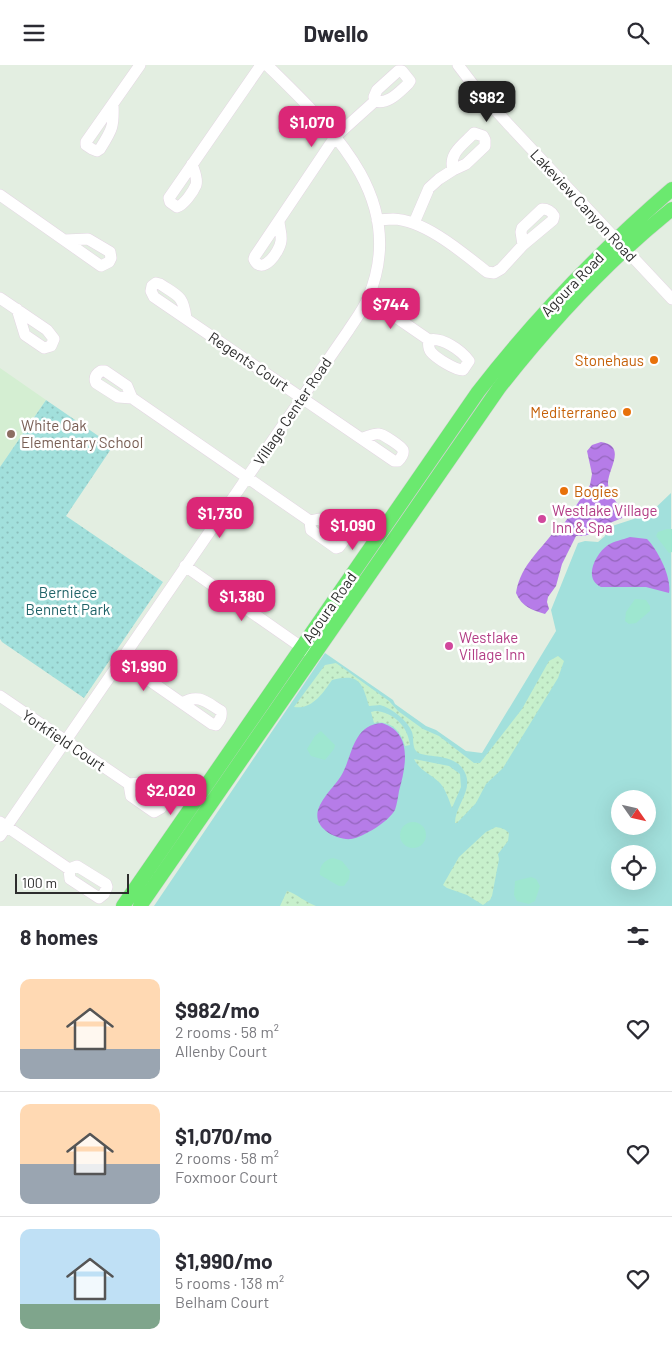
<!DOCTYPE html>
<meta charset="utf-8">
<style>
body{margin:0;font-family:Barlow,sans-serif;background:#f2f2f3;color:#2b2b33;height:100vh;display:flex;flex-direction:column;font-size:19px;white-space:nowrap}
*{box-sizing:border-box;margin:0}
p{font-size:16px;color:#7c7c81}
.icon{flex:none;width:28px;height:28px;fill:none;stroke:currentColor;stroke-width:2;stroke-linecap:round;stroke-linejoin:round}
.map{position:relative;height:841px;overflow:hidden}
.sheet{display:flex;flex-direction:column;background:#fff;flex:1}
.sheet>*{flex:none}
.needle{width:32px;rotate:124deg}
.fabs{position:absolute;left:611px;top:725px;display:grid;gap:10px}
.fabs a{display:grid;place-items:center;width:45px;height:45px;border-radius:50%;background:#fff;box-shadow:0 5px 20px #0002;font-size:25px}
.scale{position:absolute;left:15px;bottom:12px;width:114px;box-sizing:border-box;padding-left:5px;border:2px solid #2d2d2d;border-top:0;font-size:14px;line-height:18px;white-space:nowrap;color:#2d2d2d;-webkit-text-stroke:4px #fff;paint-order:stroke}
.price{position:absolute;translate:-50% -42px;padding:0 11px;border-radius:10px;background:#db2777;color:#fff;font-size:16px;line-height:32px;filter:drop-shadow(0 1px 2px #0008)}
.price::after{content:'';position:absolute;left:50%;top:30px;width:15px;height:11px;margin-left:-8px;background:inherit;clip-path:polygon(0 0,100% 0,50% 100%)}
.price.current{background:#222;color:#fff}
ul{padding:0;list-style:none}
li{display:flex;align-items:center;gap:15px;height:125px;padding:0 20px}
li+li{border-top:1px solid #e1e1e2}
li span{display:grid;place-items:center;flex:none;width:140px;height:100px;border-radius:10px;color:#555}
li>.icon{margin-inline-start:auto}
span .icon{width:60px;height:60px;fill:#fffc;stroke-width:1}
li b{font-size:21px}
h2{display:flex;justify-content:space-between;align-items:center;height:60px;padding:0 20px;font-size:21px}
header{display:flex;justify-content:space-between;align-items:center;height:65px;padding:0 20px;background:#fff;font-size:22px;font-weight:700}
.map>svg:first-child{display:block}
.education{fill:#d4eed2}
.grass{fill:#a2e0dc;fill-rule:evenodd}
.sand{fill:url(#sand-dots)}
.park{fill:url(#park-dots)}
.pitch{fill:#9ee7d0}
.water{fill:url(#water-waves)}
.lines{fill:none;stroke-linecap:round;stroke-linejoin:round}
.minor-casing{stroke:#e4d6e3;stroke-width:12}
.major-casing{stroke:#d1d1d1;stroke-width:15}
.minor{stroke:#fff;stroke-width:11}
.major{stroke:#6be96f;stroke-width:14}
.food-dot{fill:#e8710a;stroke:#fff;stroke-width:2}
.education-dot{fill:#8d6e63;stroke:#fff;stroke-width:2}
.hotel-dot{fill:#d1479c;stroke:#fff;stroke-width:2}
.labels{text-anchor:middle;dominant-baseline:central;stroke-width:5;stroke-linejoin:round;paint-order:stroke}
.street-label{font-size:15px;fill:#2d2d2d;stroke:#fff}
.food-label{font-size:15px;fill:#c56008;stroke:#fff;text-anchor:end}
.education-label{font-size:15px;fill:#785e54;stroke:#fff;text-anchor:start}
.hotel-label{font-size:15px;fill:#b23c85;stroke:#fff;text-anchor:start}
.park-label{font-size:15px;fill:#206368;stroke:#fff}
</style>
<header><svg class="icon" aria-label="menu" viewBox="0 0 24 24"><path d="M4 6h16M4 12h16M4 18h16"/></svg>Dwello<svg class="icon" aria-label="search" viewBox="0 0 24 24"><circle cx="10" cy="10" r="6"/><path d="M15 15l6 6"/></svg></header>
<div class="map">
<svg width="672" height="841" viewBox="0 0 672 841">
<defs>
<pattern id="sand-dots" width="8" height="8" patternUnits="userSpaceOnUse" patternTransform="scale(1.25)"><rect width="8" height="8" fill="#c7f0cc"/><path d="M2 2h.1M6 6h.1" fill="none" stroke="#abceb0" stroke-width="1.8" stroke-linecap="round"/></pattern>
<pattern id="park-dots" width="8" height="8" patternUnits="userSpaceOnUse" patternTransform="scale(1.25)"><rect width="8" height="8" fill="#a2e0dc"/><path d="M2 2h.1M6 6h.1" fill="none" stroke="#8cc0bd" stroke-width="1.8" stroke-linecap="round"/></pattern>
<pattern id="water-waves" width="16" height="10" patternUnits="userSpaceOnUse" patternTransform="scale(1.25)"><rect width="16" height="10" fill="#b67ce8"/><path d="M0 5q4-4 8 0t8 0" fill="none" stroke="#9466bc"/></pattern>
</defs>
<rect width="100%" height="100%" fill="#e3eee1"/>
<!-- education -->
<path class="education" d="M 0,303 L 46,335 L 0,402 Z"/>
<!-- grass -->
<path class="grass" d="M 671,428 L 672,841 L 154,841 L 325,588 L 393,635 L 395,639 L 426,661 L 436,665 L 466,686 L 482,688 L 556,566 L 551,545 L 578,478 L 585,476 L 598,477 L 605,471 L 606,463 L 649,449 ZM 620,734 L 648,734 L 648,761 L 620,761 ZM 620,789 L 648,789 L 648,816 L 620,816 Z"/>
<!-- sand -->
<path class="sand" d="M 558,591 L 564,596 L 558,613 L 503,703 L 486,719 L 476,738 L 457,758 L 455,758 C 455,741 472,727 466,710 C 457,685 424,695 416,686 C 412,681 414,673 412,667 C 408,656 392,643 380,640 C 377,640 372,641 369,641 C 362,618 360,608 332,615 C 323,628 312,645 294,642 L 325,600 L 336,598 L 389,636 L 398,646 L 423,664 L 439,671 L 474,698 L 480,698 L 522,644 L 549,596 Z
M 375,646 C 394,647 408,662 410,680 L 405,681 C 401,666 391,655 374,658 L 371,647 Z
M 414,694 L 449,701 L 460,709 L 461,722 L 452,743 C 449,735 446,725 440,718 C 431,709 420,706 414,694 Z
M 496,762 C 502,763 505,764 509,768 L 508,776 L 498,789 L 499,794 L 492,831 L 490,835 L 483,840 L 467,830 L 447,823 L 443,820 L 459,792 L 486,767 Z
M 287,826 C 297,829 305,837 316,841 L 280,841 Z"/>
<!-- park -->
<path class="park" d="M 46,335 L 113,381 L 66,451 L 163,517 L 84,633 L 2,577 L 0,574 L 0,402 Z"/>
<!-- pitch -->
<path class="pitch" d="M 667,464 L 672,464 L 672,487 L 669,488 L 656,471 L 658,467 Z
M 635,534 L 646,535 L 650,541 L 650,546 L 636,558 L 629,559 L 625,556 L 626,547 Z
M 321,666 L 335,680 L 334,684 L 325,695 L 311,691 L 307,684 L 315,671 Z
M400 770a13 13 0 1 1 26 0a13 13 0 1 1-26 0Z
M 333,793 L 342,796 L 350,806 L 349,814 L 344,821 L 339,821 L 320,810 C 319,801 324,795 333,793 Z
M 531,812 L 536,814 L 540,821 L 535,836 L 529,839 L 517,836 L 514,830 L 515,816 Z"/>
<!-- water -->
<path class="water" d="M 601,377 C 628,381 607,405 608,419 C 609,430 617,438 624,446 L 622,453 L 605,460 L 599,467 L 583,471 L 576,471 L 562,499 L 556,521 L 548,532 L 547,537 L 549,544 L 545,549 C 532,545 522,542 516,528 C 521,498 542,485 557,462 L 561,463 L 590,420 L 592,409 L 587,386 L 592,380 Z
M 630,472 L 647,474 C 658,485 672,513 669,528 L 646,522 L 601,522 C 583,514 595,489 608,480 C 614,476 622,475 630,472 Z
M 382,658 C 413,668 406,701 399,726 C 398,732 397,739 395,745 C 389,756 364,772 351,774 C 344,775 332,771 326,766 C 303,748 332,726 341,711 C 353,691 352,660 382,658 Z"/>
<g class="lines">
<defs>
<path id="minor" d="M 458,0 L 474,21 L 509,60 L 672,234
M 113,39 C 114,62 112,65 100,84 L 97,86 L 92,84 L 86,80 L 86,77 L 140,0
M 192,99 C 194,106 198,113 196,120 C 193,127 184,140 177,142 L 170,137 L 169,133 L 261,0
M 0,130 L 101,201 L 109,197 L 111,193 L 110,187 L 88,174 L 65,175
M 377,155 C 382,155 388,154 393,154 C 425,155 463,188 487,207 L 494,208 L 501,204 L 523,180 L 553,155 L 554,151 C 551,146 548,144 542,144 L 522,163 L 521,167 L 523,180
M 279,156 C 279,162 282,169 281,176 C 280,186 262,212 254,194 L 255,191 L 335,72 L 375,36 C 388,40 399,27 408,19 L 410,16 L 402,6 L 398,6 L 377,25 L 374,32 L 375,36
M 414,158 L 429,123 L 439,114 L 453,105 L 466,99 L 485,81 L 485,75 L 483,71 L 474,68 C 464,79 448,88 453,105
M 0,233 L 47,265 L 54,274 L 51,281 L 44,283 L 25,270 L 17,244
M 368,233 L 429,275 C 442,272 461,285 469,296 L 463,305 C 455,305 436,293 431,287 C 428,283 428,280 429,275
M 186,253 C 183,230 178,231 160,219 L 156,218 L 152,221 L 151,226 L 154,232 L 394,396 L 398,396 C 401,393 404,389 403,385 C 401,381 383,369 379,369 C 373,368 368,372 363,373
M 132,333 L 118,332 L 96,318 C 94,313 96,309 101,306 L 105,306 L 127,321 L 132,333 L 310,456 L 319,454 L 344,470 L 345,474 L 339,482 L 336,483 L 311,465 L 310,456
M 185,501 L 307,586
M 120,595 L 212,659 L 216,660 C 220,655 222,652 221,646 C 206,637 199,628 182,638
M 0,631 L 129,719 L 140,718 L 163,734 L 164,736 L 161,743 L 154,747 L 131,731 L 129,719
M 0,757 L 69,804
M 0,771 L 348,266 C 355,255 363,245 368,233 C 410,134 331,63 267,0
M 77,801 L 106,819 L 107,822 L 104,829 L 99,833 L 70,814 L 69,804 Z"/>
<path id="major" d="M 123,841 L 478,327 C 536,252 600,186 672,124
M 140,841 L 499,323 C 550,258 607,196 672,144"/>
</defs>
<!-- minor casing -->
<use href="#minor" class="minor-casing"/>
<!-- major casing -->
<use href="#major" class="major-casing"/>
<!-- minor -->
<use href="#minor" class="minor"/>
<!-- major -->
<use href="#major" class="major"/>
</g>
<!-- markers -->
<g class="food-dot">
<circle cx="654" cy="295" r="5"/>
<circle cx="627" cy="347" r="5"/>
<circle cx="564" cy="426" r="5"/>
</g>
<circle class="education-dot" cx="11" cy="369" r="5"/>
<g class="hotel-dot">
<circle cx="542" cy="454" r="5"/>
<circle cx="449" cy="581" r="5"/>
</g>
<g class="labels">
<!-- street labels -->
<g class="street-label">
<text transform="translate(584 140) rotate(47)">Lakeview Canyon Road</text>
<text transform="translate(572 219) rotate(-46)">Agoura Road</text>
<text transform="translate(249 296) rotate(34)">Regents Court</text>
<text transform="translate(292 346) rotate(-56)">Village Center Road</text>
<text transform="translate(329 542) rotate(-55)">Agoura Road</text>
<text transform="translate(64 675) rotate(34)">Yorkfield Court</text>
</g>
<!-- food labels -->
<g class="food-label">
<text x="644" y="295">Stonehaus</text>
<text x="617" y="347">Mediterraneo</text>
<text x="574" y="426" text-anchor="start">Bogies</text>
</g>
<!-- education labels -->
<g class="education-label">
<text x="21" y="360">White Oak<tspan x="21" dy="17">Elementary School</tspan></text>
</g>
<!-- hotel labels -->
<g class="hotel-label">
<text x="552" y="445">Westlake Village<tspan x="552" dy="17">Inn &amp; Spa</tspan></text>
<text x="459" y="572">Westlake<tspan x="459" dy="17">Village Inn</tspan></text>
</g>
<!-- park labels -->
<g class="park-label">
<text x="68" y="527">Berniece<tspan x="68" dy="17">Bennett Park</tspan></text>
</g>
</g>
</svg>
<div class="fabs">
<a><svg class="needle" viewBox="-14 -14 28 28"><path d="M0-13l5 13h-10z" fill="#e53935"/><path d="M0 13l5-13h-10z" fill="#7c7c81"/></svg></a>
<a><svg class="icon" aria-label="locate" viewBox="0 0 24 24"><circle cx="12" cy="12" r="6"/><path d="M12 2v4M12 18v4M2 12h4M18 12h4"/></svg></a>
</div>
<div class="scale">100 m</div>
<b class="price current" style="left:487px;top:58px">$982</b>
<b class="price" style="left:312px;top:83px">$1,070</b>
<b class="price" style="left:391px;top:265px">$744</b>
<b class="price" style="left:220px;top:474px">$1,730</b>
<b class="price" style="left:353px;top:486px">$1,090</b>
<b class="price" style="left:242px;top:557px">$1,380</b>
<b class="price" style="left:144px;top:627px">$1,990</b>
<b class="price" style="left:171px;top:751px">$2,020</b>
</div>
<section class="sheet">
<h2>8 homes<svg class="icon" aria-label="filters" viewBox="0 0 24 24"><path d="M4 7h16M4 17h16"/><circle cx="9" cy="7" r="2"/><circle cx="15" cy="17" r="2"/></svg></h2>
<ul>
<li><span style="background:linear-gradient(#ffd9b3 70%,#9aa5b1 0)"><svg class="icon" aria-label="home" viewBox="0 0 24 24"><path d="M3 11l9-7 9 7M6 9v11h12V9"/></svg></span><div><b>$982/mo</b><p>2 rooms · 58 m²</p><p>Allenby Court</p></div><svg class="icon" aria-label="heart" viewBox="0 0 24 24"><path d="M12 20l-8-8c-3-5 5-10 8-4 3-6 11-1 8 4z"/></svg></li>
<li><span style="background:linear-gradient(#ffd9b3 60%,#9aa5b1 0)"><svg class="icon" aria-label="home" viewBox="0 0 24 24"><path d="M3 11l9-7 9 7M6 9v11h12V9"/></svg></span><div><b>$1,070/mo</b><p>2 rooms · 58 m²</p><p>Foxmoor Court</p></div><svg class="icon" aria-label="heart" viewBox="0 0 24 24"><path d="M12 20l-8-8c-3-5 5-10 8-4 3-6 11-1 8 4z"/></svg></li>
<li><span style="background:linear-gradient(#bfe0f5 75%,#7fa58c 0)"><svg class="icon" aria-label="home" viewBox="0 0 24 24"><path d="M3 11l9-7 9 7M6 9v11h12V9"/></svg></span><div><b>$1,990/mo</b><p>5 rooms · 138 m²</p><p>Belham Court</p></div><svg class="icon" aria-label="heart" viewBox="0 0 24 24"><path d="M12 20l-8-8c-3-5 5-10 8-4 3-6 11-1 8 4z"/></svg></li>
</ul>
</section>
